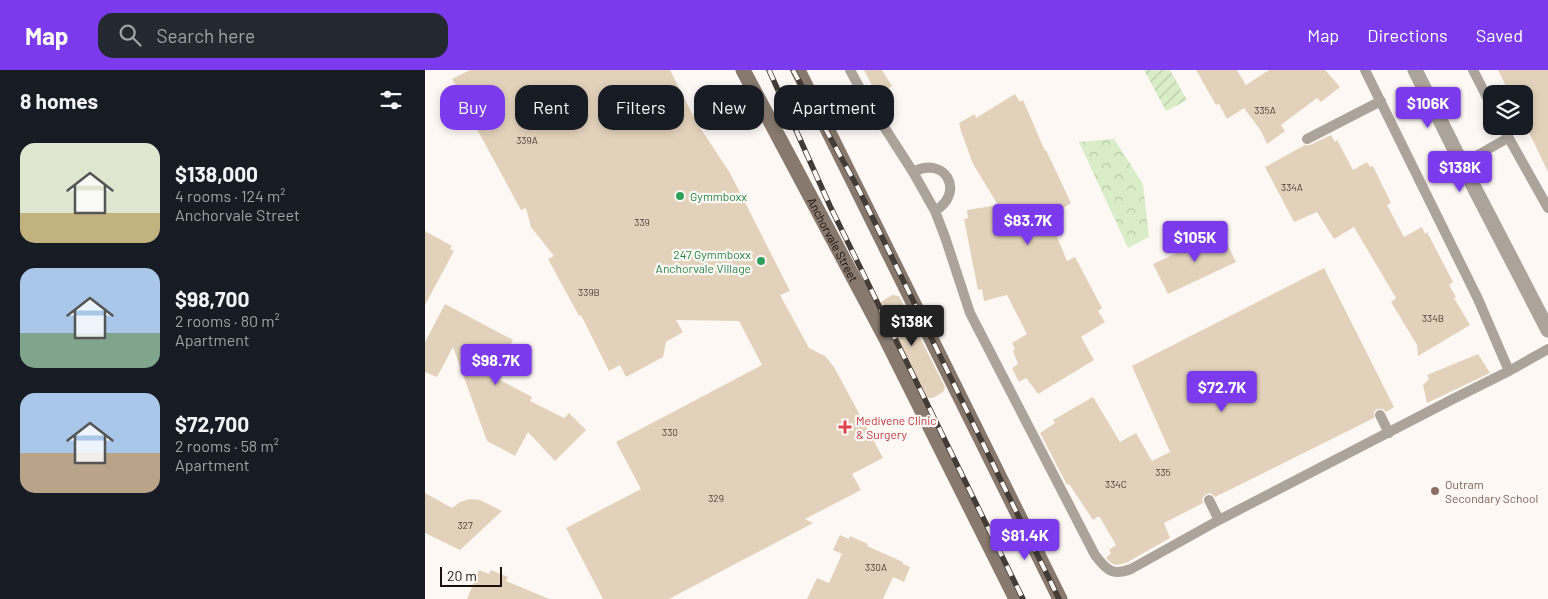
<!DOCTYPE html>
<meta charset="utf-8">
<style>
body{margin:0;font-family:Barlow,sans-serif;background:#242831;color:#f1f3f6;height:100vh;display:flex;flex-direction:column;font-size:19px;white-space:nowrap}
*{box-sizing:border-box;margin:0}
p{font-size:16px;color:#9ea1a6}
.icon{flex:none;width:28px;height:28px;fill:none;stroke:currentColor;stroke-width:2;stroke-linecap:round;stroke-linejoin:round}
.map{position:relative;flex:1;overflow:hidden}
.panel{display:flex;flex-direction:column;background:#171b24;width:425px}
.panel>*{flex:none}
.hud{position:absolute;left:15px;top:15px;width:475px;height:45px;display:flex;gap:10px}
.controls{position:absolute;left:1058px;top:15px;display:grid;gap:10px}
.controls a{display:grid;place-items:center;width:50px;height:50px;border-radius:10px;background:#171b24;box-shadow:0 2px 8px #0003;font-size:25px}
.scale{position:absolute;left:15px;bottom:12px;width:62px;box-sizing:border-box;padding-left:5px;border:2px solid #1a110c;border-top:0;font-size:14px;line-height:18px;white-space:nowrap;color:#1a110c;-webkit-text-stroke:4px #fef8f5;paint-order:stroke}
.price{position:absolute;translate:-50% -42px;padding:0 11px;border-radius:5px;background:#7c3aed;color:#fff;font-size:16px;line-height:32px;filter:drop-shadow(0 1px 2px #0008)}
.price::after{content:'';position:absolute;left:50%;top:30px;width:15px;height:11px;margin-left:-8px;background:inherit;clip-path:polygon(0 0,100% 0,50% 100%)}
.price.current{background:#222;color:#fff}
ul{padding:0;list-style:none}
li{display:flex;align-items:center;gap:15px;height:125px;padding:0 20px}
li span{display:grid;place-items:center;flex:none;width:140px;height:100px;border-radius:15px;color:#555}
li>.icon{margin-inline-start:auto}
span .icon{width:60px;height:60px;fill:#fffc;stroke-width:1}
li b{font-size:21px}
h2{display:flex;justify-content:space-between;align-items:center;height:60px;padding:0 20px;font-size:21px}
.chip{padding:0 18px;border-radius:15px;background:#171b24;box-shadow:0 2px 8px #0003;font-size:18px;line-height:45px}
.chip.current{background:#7c3aed;color:#fff}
header{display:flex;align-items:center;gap:30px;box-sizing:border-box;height:70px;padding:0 25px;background:#7c3aed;color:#fff}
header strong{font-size:24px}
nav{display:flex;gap:28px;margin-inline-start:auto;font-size:18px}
.search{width:350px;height:45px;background:#242831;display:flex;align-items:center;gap:12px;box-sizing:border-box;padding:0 18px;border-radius:15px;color:#9ea1a6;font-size:19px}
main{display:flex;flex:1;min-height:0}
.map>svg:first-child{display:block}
.park{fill:url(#park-crowns)}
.garden{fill:url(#garden-furrows)}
.building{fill:#e3d2bb}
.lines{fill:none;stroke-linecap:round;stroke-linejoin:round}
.lane{stroke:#aca39a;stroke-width:10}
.street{stroke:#aca39a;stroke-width:15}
.secondary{stroke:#87796d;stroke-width:15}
.rail-casing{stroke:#433b36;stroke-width:5.5}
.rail{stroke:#fef8f5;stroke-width:4;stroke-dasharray:11;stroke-linecap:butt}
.leisure-dot{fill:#2e9e5b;stroke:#fef8f5;stroke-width:2}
.health-dot{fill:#e0444e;stroke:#fef8f5;stroke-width:2}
.education-dot{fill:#8d6e63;stroke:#fef8f5;stroke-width:2}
.labels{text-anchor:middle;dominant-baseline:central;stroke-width:4.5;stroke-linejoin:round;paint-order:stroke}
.number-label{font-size:10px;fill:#4c4138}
.leisure-label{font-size:12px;fill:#27864d;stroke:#fef8f5;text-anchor:start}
.street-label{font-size:12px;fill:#1a110c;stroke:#fef8f5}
.health-label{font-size:12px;fill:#be3a42;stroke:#fef8f5;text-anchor:start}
.education-label{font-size:12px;fill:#785e54;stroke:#fef8f5;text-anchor:start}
</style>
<header>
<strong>Map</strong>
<div class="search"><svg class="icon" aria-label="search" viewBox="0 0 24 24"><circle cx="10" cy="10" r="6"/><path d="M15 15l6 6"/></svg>Search here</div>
<nav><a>Map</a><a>Directions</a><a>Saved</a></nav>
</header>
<main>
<section class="panel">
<h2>8 homes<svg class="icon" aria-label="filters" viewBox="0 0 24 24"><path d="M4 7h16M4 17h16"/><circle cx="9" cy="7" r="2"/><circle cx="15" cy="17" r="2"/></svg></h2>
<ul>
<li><span style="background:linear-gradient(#dfe7d0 70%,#c2b280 0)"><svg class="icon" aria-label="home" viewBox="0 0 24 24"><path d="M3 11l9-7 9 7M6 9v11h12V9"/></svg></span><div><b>$138,000</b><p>4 rooms · 124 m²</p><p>Anchorvale Street</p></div></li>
<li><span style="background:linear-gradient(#a9c7e8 65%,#7fa58c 0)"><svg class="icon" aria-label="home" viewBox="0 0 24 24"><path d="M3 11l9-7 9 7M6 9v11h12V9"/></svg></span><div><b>$98,700</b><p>2 rooms · 80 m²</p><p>Apartment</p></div></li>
<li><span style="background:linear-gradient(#a9c7e8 60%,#b9a48a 0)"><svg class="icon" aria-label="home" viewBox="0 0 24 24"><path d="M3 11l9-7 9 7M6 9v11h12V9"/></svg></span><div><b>$72,700</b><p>2 rooms · 58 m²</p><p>Apartment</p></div></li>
</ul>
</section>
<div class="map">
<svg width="1123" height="529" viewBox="0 0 1123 529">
<defs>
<pattern id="park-crowns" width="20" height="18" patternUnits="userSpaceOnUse" patternTransform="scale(1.25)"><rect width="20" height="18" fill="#d8edc8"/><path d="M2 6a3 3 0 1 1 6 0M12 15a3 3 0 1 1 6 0" fill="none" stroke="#b9caab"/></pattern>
<pattern id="garden-furrows" width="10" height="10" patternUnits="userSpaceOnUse" patternTransform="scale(1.25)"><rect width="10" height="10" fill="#d8edc8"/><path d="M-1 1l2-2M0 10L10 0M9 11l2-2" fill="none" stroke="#b9caab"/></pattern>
</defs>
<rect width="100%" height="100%" fill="#fef8f5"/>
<!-- park -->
<path class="park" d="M 689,69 L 718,114 L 724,167 L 703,178 L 654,72 Z"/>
<!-- garden -->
<path class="garden" d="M 719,0 L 745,0 L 762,30 L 741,41 Z"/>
<!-- building -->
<path class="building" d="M 45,0 L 245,0 L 272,53 L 305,103 L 365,221 L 355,225 L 384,278 L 400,286 L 409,297 L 458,388 L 427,404 L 436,420 L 380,449 L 388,453 L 244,529 L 178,529 L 141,458 L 216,419 L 191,372 L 337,295 L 314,251 L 251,250 L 258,262 L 241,272 L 238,287 L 201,307 L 195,295 L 184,301 L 156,245 L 154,246 L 123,189 L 129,186 L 106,157 L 101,138 L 96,140 L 29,17 L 31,16 L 27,9 Z
M 439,0 L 457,0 L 467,16 L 452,25 Z
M 771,0 L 812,0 L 821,15 L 844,0 L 900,0 L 915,17 L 896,32 L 892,28 L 856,55 L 860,61 L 842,74 L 836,61 L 819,38 L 802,49 L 794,34 L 791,35 Z
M 1073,0 L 1123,0 L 1123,102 L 1099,52 L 1099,24 L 1085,24 Z
M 590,24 L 595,32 L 598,30 L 620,81 L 621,80 L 646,133 L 629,144 L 632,149 L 626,152 L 642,191 L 650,187 L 677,238 L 673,241 L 680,252 L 656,267 L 669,290 L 613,324 L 601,308 L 594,312 L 587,298 L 593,294 L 588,281 L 590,279 L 587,273 L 602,264 L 582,225 L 559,231 L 557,219 L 553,220 L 539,149 L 543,148 L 542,140 L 573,135 L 548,94 L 536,61 L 534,53 L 550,44 L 551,48 Z
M 906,65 L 910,72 L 912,70 L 928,100 L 942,92 L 945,97 L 948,96 L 966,133 L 962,135 L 979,167 L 997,157 L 1000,164 L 1002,162 L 1028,212 L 1024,215 L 1031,227 L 1029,228 L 1045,255 L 993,286 L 992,275 L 966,232 L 971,228 L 929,157 L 909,169 L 892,142 L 869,152 L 840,97 L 880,75 L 885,75 Z
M 0,161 L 27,176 L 25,179 L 29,181 L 0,235 Z
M 796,162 L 811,192 L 743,224 L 728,194 Z
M 899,198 L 969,337 L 961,342 L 958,339 L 952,339 L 949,342 L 949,348 L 790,427 L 785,423 L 781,424 L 777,429 L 778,433 L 739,453 L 745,468 L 701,493 L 691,495 L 686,493 L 681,488 L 686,483 L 684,480 L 691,475 L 674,446 L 668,450 L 644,414 L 642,415 L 615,363 L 630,353 L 628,350 L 668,327 L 695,372 L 711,363 L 727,391 L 745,382 L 707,296 Z
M 467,225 L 474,226 L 520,317 L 518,322 L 508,328 L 501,328 L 454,236 L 456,232 Z
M 20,234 L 88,270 L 86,274 L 92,278 L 75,310 L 107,327 L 105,331 L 139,348 L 144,343 L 161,360 L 130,391 L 103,362 L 90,386 L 62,371 L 28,277 L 12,307 L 0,302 L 0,272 Z
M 1053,284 L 1065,303 L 1002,333 L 998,315 L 1004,309 L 1002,305 Z
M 0,423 L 27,438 L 35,432 L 45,429 L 55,430 L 77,441 L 35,480 L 0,463 Z
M 415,465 L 424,469 L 425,466 L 443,474 L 442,476 L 478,492 L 478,494 L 485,497 L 479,512 L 468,507 L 458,529 L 382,529 L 392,508 L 404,513 L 417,484 L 408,480 Z
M 54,500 L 64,504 L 66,500 L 83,507 L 81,511 L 124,529 L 42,529 Z"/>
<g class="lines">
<!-- lane -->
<path class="lane" d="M 425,0 L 438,24 L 488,102 L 510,141 L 520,167 L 545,243 L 670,485 C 682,501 688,506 706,499 L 794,450 L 1026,330 L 1084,301 L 1123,279
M 940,0 L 1053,229 L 1084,301
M 1048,0 L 1066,35
M 1077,56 L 1123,138
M 882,69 L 956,31
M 1037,94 L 1083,68
M 488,102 C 520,85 541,122 510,141
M 955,345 L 964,363
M 784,430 L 794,450"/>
<!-- street -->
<path class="street" d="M 990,0 L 1037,94 L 1123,260"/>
<!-- secondary -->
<g class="secondary">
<path id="s1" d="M 318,0 L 460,267 L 591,529"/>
<path d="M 373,0 L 635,529"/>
</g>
<defs>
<path id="rail" d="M 344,0 L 405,136 L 598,529
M 368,0 L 433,118 L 634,529"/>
</defs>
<!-- rail casing -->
<use href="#rail" class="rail-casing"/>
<!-- rail -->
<use href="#rail" class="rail"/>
</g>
<!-- markers -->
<g class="leisure-dot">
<circle cx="255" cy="126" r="5"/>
<circle cx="336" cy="191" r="5"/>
</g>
<path class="health-dot" d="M417.5 349.5h5v5h5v5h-5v5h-5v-5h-5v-5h5z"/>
<circle class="education-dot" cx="1010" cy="421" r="5"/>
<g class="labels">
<!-- number labels -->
<g class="number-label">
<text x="840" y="40">335A</text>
<text x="102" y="70">339A</text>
<text x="867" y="117">334A</text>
<text x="217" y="152">339</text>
<text x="164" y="222">339B</text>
<text x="1008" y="248">334B</text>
<text x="245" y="362">330</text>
<text x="738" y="402">335</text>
<text x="691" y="414">334C</text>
<text x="291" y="428">329</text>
<text x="40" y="455">327</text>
<text x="451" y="497">330A</text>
</g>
<!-- leisure labels -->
<g class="leisure-label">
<text x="265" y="126">Gymmboxx</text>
<text x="326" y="184" text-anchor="end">247 Gymmboxx<tspan x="326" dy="14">Anchorvale Village</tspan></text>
</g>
<!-- street labels -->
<g class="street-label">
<text stroke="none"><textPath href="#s1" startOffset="192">Anchorvale Street</textPath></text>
</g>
<!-- health labels -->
<g class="health-label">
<text x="431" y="350">Medivene Clinic<tspan x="431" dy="14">&amp; Surgery</tspan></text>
</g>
<!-- education labels -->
<g class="education-label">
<text x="1020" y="414">Outram<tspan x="1020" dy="14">Secondary School</tspan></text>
</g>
</g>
</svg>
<div class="controls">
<a><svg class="icon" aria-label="layers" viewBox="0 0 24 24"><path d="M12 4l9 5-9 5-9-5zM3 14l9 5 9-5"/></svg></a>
</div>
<div class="scale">20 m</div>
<b class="price" style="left:1003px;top:59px">$106K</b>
<b class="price" style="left:1035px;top:123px">$138K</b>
<b class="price" style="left:603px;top:176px">$83.7K</b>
<b class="price" style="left:770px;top:193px">$105K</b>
<b class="price current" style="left:487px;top:277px">$138K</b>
<b class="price" style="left:71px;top:316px">$98.7K</b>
<b class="price" style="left:797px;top:343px">$72.7K</b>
<b class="price" style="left:600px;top:491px">$81.4K</b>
<div class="hud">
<a class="chip current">Buy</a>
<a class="chip">Rent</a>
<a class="chip">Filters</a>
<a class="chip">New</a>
<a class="chip">Apartment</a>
</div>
</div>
</main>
